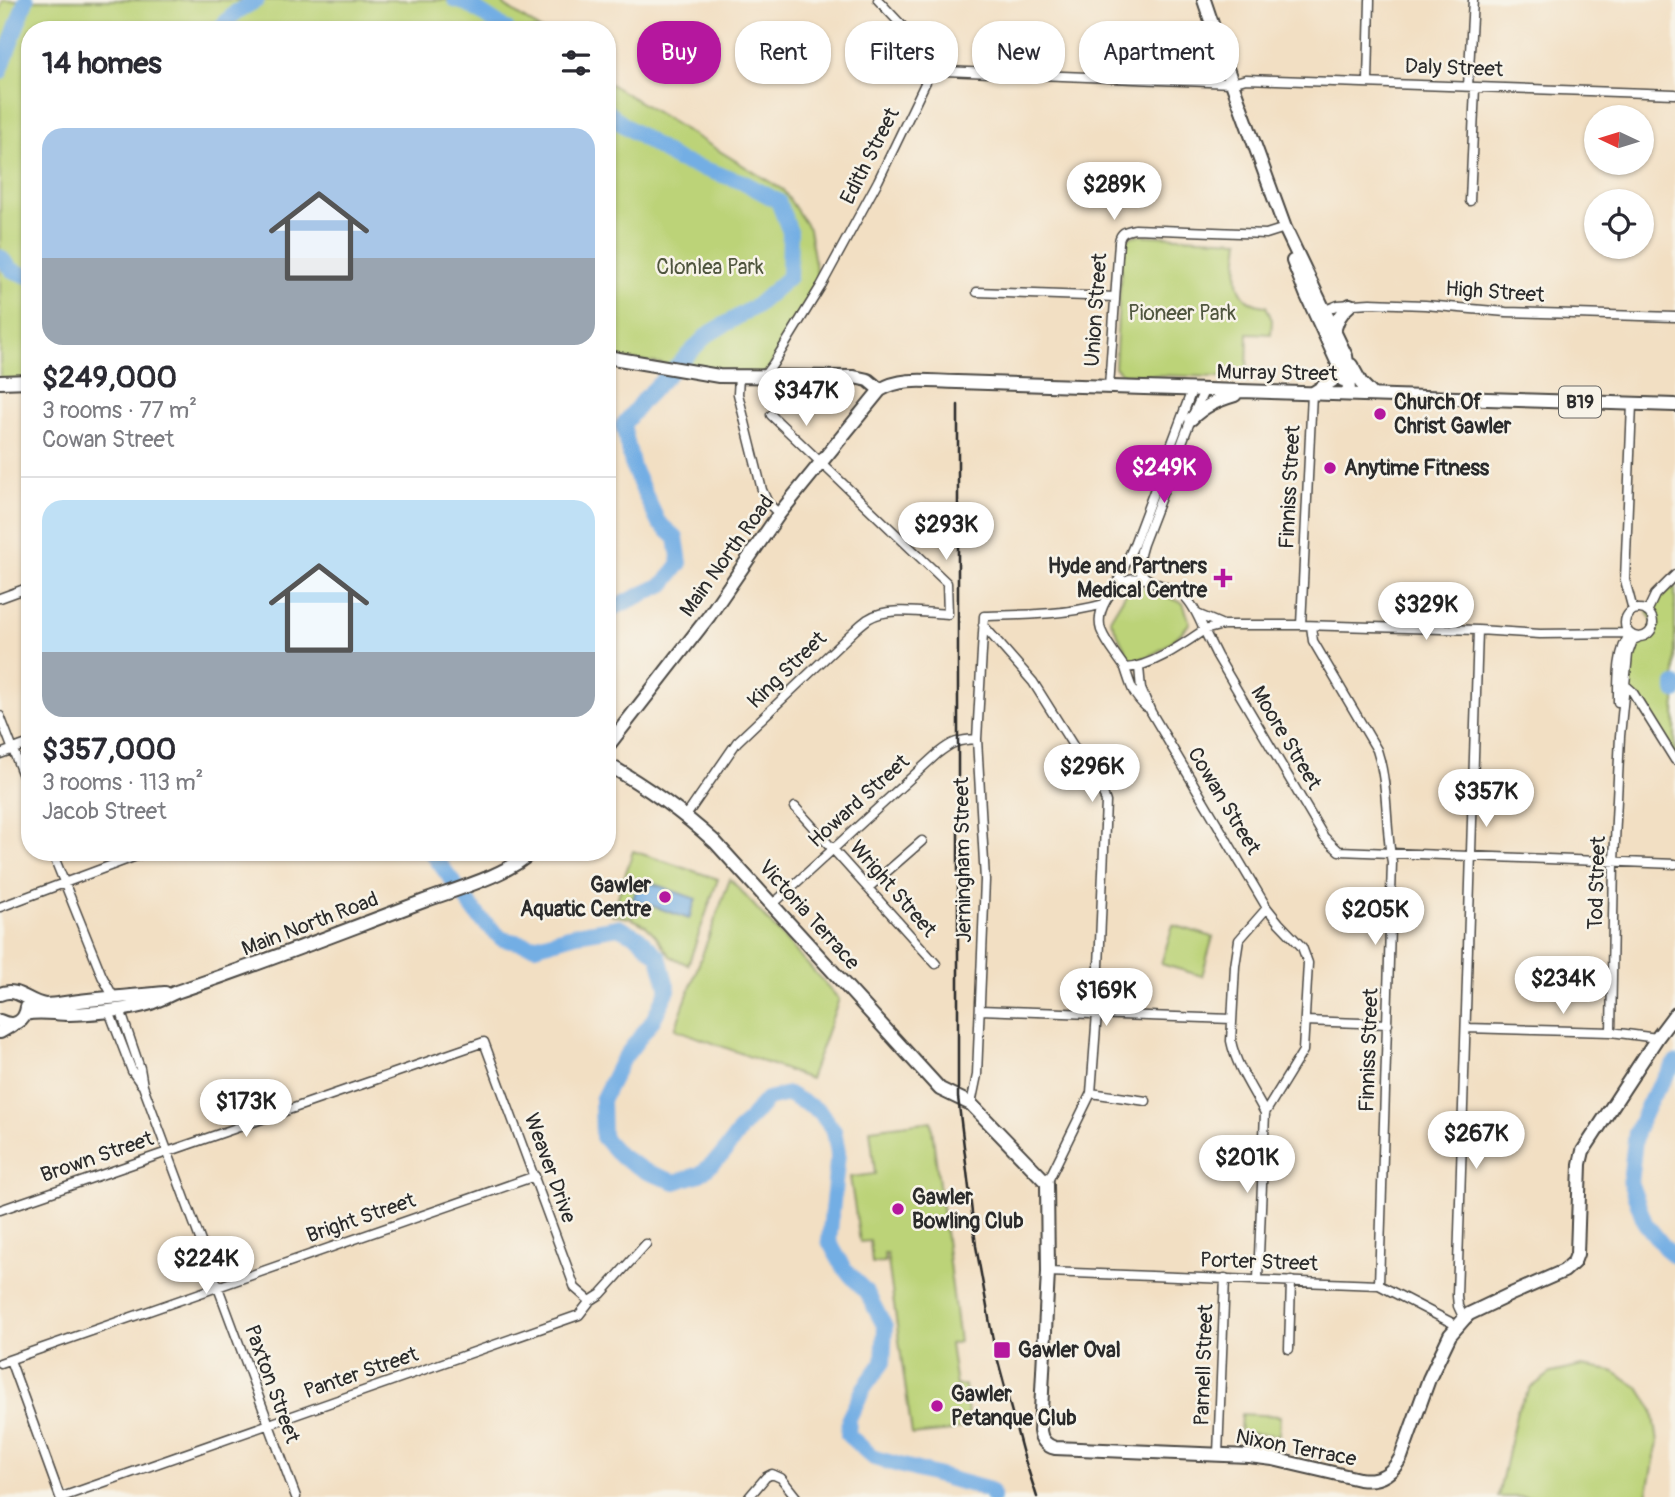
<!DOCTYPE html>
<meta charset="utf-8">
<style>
body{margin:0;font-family:Pangolin,sans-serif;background:#f2f2f3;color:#2b2b33;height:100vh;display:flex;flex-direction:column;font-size:26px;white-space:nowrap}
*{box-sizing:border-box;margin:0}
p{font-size:23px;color:#7c7c81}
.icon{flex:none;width:38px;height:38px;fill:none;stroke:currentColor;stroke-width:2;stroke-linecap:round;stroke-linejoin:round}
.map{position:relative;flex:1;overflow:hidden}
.panel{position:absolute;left:21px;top:21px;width:595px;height:840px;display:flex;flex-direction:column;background:#fff;border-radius:28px;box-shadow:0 2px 5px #0004}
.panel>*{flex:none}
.hud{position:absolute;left:637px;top:21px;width:665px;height:63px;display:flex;gap:14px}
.needle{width:46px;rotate:274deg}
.tools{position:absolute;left:1584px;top:105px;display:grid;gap:14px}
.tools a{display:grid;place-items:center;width:70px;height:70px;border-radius:50%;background:#fff;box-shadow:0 2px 5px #0004;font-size:35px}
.price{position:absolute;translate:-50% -60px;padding:0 16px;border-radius:24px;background:#fff;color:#222;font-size:23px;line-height:46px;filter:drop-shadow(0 2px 4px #0008)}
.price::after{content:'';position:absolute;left:50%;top:42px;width:21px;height:16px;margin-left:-10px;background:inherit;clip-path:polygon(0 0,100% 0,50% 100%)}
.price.on{background:#b5179e;color:#fff}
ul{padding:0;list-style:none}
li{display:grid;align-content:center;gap:14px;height:371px;padding:0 21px}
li+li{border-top:2px solid #e1e1e2}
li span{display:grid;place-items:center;height:217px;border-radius:21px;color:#555}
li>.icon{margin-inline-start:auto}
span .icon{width:126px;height:126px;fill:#fffc;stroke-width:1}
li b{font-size:30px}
h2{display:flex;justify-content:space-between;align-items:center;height:84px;padding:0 21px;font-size:30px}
.tag{padding:0 24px;border-radius:28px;background:#fff;box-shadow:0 2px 5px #0004;font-size:24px;line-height:63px}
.tag.on{background:#b5179e;color:#fff}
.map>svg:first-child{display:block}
.green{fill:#bcd378;stroke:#747f52;stroke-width:2}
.water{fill:#73aee4;stroke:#4f6c88;stroke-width:2}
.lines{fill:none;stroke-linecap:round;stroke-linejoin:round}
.river{stroke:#73aee4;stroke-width:16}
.street-casing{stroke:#494642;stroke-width:11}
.secondary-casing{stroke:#494642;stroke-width:16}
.primary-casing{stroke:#494642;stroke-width:16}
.street{stroke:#fff;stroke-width:8}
.secondary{stroke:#fff;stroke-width:12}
.primary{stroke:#fff;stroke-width:12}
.rail{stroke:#2b2b2b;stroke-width:2.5}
.poi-dot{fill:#b5179e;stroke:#f7f3e8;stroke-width:2.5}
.labels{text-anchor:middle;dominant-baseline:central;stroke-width:5;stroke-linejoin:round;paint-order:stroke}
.shield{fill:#f7f3e8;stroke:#686764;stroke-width:2}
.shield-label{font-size:19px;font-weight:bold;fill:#2b2b2b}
.street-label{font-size:21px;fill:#2b2b2b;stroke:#f7f3e8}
.park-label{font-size:21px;fill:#4f553e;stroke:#f7f3e8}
.poi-label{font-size:21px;font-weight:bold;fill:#2b2b2b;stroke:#f7f3e8;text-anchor:start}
</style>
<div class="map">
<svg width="1675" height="1497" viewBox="0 0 1675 1497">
<rect width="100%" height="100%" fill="#f7f3e8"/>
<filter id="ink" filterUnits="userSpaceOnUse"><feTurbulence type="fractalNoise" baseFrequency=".0143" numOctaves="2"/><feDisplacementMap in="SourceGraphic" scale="14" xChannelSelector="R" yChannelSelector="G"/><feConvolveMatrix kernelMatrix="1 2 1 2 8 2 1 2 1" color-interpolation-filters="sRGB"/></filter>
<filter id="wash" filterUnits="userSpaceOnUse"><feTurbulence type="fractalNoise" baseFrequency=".00686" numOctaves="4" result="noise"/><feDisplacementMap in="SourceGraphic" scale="28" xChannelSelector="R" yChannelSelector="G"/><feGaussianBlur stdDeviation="1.57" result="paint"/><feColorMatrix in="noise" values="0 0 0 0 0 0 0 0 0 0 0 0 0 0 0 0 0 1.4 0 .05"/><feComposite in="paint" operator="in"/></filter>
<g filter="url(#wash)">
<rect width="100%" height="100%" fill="#f2dfc3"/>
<!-- green -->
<path class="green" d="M 3,0 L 501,0 L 505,6 L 541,30 L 30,30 L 30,381 L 0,382 L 0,9 Z
M 607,82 L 783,190 L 809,229 L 819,286 L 764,376 L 607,357 Z
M 1137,235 L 1240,240 C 1237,266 1229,303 1266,306 L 1272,320 L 1271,334 L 1248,333 L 1247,378 L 1122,374 L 1115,367 L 1122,250 C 1124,240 1128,237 1137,235 Z
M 1675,575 L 1675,760 L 1624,684 L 1628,654 L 1638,638 C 1653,634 1657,624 1647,612 Z
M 1132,583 L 1183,603 L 1190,623 C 1174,642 1155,658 1131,661 L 1110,619 Z
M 633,851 L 718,879 L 688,965 L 670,956 L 655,935 L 646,926 L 631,918 L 612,915 Z
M 730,879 L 839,999 L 810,1079 L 675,1029 Z
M 1173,925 L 1213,937 L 1202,976 L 1161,964 Z
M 931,1121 L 959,1342 L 950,1344 L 956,1386 L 965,1385 L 969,1425 L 951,1431 L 912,1435 L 887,1254 L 884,1254 L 885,1262 L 872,1263 L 870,1241 L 860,1242 L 850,1177 L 875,1174 L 870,1129 Z
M 1582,1366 L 1612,1371 L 1639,1388 L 1653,1410 L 1658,1442 L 1647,1497 L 1498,1497 L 1517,1410 L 1531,1388 L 1551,1373 Z
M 1241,1414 L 1280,1416 L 1279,1435 L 1240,1433 Z"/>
<!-- water -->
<path class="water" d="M 640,879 L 696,899 L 689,919 L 633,899 Z"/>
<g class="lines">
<!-- river -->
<path class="river" d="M 455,0 L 468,4 L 507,30
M 218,30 L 236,12 L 257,0
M 0,72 L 26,0
M 607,111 L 625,126 L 677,160 L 743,182 L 778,201 L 790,232 L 789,277 L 756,306 L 707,335 L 643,400 L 623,425 L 633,468 L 658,522 L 676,538 L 680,563 L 664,584 L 607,611
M 0,257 L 12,270 L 30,277
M 1675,685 L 1675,691
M 431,852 L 480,918 L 502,939 L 535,946 L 576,934 L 618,927 L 638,937 L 659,957 L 668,990 L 653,1020 L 621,1062 L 602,1100 L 603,1137 L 620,1156 L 647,1172 L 675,1182 L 700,1174 L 722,1155 L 741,1129 L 767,1099 L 788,1094 L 819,1111 L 834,1131 L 838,1153 L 829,1241 L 843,1267 L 867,1293 L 885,1327 L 883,1362 L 864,1388 L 849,1418 L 848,1435 L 874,1458 L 990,1490 L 993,1497
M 1675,1063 L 1651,1098 L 1636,1132 L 1630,1182 L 1645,1223 L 1665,1248 L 1675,1256"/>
</g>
</g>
<g filter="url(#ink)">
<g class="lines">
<defs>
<path id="street" d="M 878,0 L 937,63
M 1368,82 L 1370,0
M 1468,86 L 1473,0
M 1470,201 L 1475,87
M 977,292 L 1115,297
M 1323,311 L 1338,305 L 1370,303 L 1425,305 L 1506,312 L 1675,317
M 739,376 L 738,394 L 762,490 L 768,503 L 779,514
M 764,376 L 773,364 L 821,286 L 878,181 L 932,69 L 937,63 L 945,71 L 1232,83 L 1246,79 L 1675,94
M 1109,387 L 1119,242 C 1120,232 1126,231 1135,229 L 1266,234 L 1285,228
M 1632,404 L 1625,580 L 1633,610
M 1146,579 C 1140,579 1135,577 1129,579 C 1112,585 1095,611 1101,630 C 1106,643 1117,656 1125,668 C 1151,667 1182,645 1204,630 C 1199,618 1193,604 1184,596 C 1172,586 1140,584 1139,566 C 1138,559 1141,551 1143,544 L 1191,419 L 1204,391
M 1115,588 L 1133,547 L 1192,390
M 0,598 L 30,587
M1625 623a14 14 0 1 1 28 0a14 14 0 1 1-28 0Z
M 1647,612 L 1655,595 L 1675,575
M 1197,614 L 1223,625
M 983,625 L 1033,682 L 1103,793 L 1106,802 L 1097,1013 L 1091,1093 L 1047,1183
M 1301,625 L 1312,393
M 1311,626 L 1313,641 L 1377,750 C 1389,786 1385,826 1392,862 L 1379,1285
M 1628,633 L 1540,634 L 1478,630 L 1301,625 L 1223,625 L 1204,630 L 1217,656 L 1324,837 L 1339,851 L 1675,864
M 1139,667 L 1141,689 L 1151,712 L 1267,908
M 1125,668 C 1131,686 1132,694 1146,707
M 1622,682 L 1632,691 L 1675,760
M 1618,702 C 1618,682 1617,649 1630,635
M 0,716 L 30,794
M 0,754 L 30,743
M 795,807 L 936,964
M 686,816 L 737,742 L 855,630 C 859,626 864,622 868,619 C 888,606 925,613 948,614 L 947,583 L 771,415
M 52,852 L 102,976 L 114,998
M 868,888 L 922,841
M 772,905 L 937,754 C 952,742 958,740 977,739
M 0,907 L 147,852
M 1267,908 L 1279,923 L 1302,947 L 1308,963 L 1303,1051 L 1265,1113 C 1253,1090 1236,1066 1231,1041 L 1235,966 L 1239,940 Z
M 120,1009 L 140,1068 L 143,1086 L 296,1497
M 980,1010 L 1232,1019
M 109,1011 L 132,1071 L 141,1084
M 1305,1021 L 1388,1024
M 1466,1028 L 1611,1032 L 1657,1038
M 1611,1032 L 1614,862 L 1620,736 L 1628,654 L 1633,640 L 1638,638
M 1091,1093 L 1146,1101
M 971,1104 L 977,1075 L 985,880 L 977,739 L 984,616 C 1024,615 1065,615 1104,604
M 0,1210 L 484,1042 L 575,1288 L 590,1301
M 1048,1272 L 1379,1285 L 1458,1326
M 1258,1279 L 1265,1113
M 1464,1319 L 1458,1306 L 1457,1296 L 1478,630
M 1289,1349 L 1291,1281
M 10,1360 L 60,1497
M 0,1363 L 535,1176
M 1218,1454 L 1225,1278
M 62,1497 L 579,1315 L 590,1301 L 601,1294 L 646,1244
M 749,1497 L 766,1477 L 772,1474 L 781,1478 L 796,1497"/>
<path id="secondary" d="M 607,357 L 719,376 L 854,377 L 868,380 L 880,390
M 0,382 L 30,381
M 607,764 C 647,787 681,811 715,842 L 940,1089 L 971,1104 L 1047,1183 L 1048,1272 L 1040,1431 C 1041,1440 1047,1446 1055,1448 L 1249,1456 L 1273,1459 L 1359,1479 C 1379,1482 1392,1474 1401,1457 L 1429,1379 L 1450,1335 L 1464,1319 L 1469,1314 L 1509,1295 L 1564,1271 L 1574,1262 L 1577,1254 L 1580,1164 L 1583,1151 L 1657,1038 L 1675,1014
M 0,1032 L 12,1025"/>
<path id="primary" d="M 1204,0 L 1232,83 L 1285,228 L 1346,356 L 1348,369 L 1349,394
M 1293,261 L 1307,296 L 1339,366 L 1343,380
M 1334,332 C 1337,320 1340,313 1350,305
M 1351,365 L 1361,383 L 1373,395
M 1313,393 L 1332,381 L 1339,366
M 1191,419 C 1204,406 1218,400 1235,395
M 607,747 L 709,616 L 779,514 L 880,390 C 903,376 931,382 957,382 L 1675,405
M 0,994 C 17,986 28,1003 45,1005 C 55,1005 63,1003 72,1002 C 103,998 134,996 165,993
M 25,1014 C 40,1010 54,1014 69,1014 C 96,1013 125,1011 151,1003 C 159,1000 168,996 176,992 C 260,964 341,932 424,901 C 454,890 508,875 531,852
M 0,1021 C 14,1028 25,1022 27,1007"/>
</defs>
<!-- street casing -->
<use href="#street" class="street-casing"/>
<!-- secondary casing -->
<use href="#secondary" class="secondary-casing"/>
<!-- primary casing -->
<use href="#primary" class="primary-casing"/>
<!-- street -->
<use href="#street" class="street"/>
<!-- secondary -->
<use href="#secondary" class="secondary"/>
<!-- primary -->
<use href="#primary" class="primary"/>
<!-- rail -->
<path class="rail" d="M 958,405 L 958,1097 L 976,1246 L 994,1346 L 1023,1454 L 1037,1497"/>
</g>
</g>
<!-- markers -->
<g class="poi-dot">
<circle cx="1380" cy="414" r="7"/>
<circle cx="1330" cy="468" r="7"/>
<path d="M1219.5 567.5h7v7h7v7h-7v7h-7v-7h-7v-7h7z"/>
<circle cx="665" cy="897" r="7"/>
<circle cx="898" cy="1209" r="7"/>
<rect x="993" y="1341" width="18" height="18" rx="3.5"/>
<circle cx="937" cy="1406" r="7"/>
</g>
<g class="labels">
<!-- shield labels -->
<rect class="shield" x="1559" y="386.5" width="42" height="31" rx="5"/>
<g class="shield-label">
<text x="1580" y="402">B19</text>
</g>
<!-- street labels -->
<g class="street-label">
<text transform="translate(1454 68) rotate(2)">Daly Street</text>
<text transform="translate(870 156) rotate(-63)">Edith Street</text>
<text transform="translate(1495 292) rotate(4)">High Street</text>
<text transform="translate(1096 310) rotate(-86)">Union Street</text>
<text transform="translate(1277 373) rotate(1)">Murray Street</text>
<text transform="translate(1290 487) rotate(-87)">Finniss Street</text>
<text transform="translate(727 556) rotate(-54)">Main North Road</text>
<text transform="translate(787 670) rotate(-44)">King Street</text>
<text transform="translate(1286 738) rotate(59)">Moore Street</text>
<text transform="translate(859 801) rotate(-42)">Howard Street</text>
<text transform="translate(1224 801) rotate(59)">Cowan Street</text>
<text transform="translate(963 860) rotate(-91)">Jerningham Street</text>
<text transform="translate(1597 883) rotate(-88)">Tod Street</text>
<text transform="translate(893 889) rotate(49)">Wright Street</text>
<text transform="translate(809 915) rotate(48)">Victoria Terrace</text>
<text transform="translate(310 924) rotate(-21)">Main North Road</text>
<text transform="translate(1369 1050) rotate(-88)">Finniss Street</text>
<text transform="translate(97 1157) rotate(-19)">Brown Street</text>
<text transform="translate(550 1168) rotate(70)">Weaver Drive</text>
<text transform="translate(361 1218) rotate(-19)">Bright Street</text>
<text transform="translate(1259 1262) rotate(2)">Porter Street</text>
<text transform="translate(1204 1365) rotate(-88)">Parnell Street</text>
<text transform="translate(361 1373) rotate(-19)">Panter Street</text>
<text transform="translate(272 1384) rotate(70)">Paxton Street</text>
<text transform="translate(1296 1448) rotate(11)">Nixon Terrace</text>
</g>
<!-- park labels -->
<g class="park-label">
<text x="710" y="267">Clonlea Park</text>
<text x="1182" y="313">Pioneer Park</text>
</g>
<!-- poi labels -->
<g class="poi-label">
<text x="1394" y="402">Church Of<tspan x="1394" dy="24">Christ Gawler</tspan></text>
<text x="1344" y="468">Anytime Fitness</text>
<text x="1207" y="566" text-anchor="end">Hyde and Partners<tspan x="1207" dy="24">Medical Centre</tspan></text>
<text x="651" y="885" text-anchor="end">Gawler<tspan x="651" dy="24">Aquatic Centre</tspan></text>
<text x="912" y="1197">Gawler<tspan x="912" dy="24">Bowling Club</tspan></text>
<text x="1018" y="1350">Gawler Oval</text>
<text x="951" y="1394">Gawler<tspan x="951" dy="24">Petanque Club</tspan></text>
</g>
</g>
</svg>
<div class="tools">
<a><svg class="needle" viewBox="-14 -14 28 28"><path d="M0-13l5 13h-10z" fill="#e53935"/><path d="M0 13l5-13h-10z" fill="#7c7c81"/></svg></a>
<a><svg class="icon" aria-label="locate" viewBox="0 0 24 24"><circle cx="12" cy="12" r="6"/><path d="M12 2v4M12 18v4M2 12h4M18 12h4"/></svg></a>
</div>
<b class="price" style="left:1114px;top:222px">$289K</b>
<b class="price" style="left:806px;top:428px">$347K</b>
<b class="price on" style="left:1164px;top:505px">$249K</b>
<b class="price" style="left:946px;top:562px">$293K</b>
<b class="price" style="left:1426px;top:642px">$329K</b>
<b class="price" style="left:1092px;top:804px">$296K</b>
<b class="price" style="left:1486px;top:829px">$357K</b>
<b class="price" style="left:1375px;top:947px">$205K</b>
<b class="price" style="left:1563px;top:1016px">$234K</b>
<b class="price" style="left:1106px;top:1028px">$169K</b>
<b class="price" style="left:246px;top:1139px">$173K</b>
<b class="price" style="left:1476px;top:1171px">$267K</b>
<b class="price" style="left:1247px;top:1195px">$201K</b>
<b class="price" style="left:206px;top:1296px">$224K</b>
<div class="hud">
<a class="tag on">Buy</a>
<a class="tag">Rent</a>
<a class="tag">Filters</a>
<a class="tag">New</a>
<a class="tag">Apartment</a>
</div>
<section class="panel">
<h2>14 homes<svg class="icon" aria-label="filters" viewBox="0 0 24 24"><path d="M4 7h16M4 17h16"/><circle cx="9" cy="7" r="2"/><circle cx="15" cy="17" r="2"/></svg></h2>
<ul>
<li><span style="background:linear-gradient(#a9c7e8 60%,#9aa5b1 0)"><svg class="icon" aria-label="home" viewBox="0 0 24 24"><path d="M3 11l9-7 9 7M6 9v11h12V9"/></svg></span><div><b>$249,000</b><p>3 rooms · 77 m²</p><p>Cowan Street</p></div></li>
<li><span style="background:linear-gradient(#bfe0f5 70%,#9aa5b1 0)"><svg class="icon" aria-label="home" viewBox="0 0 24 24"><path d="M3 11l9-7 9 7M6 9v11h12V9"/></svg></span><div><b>$357,000</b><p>3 rooms · 113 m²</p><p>Jacob Street</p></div></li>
</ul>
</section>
</div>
